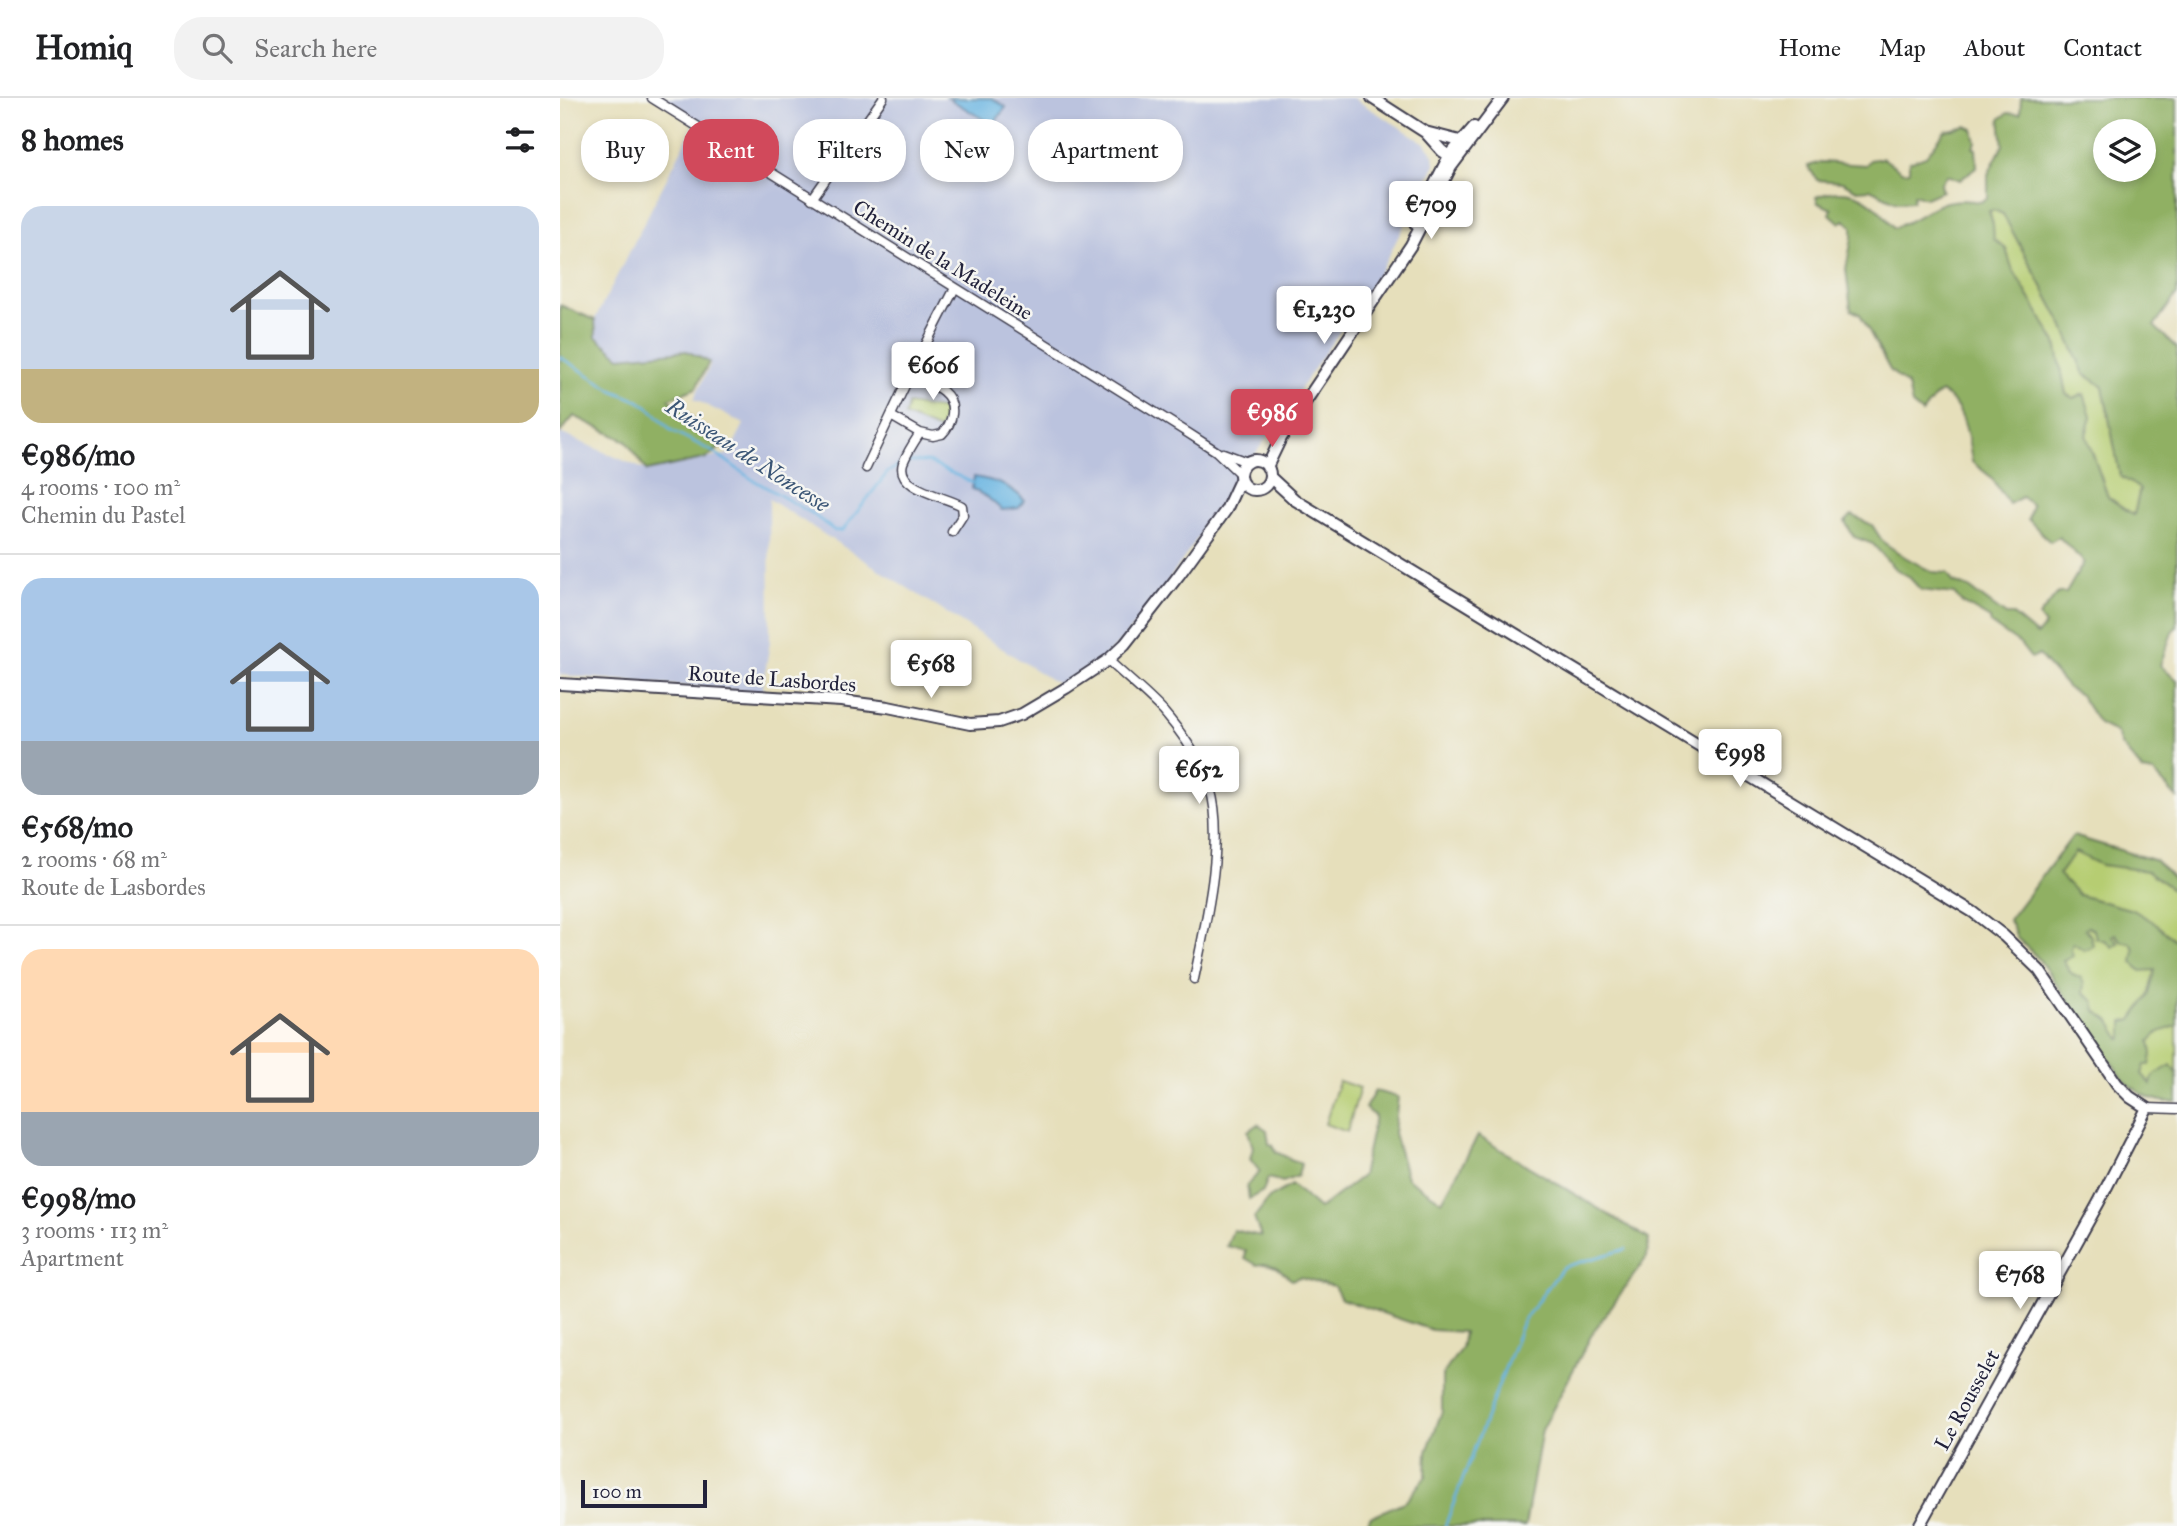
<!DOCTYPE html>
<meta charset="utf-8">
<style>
body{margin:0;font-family:"IM FELL Great Primer",serif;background:#f2f2f2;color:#202124;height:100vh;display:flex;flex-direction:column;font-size:26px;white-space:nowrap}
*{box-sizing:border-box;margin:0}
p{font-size:23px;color:#757577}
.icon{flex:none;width:38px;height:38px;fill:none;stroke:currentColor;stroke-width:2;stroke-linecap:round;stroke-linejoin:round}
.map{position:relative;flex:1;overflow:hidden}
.details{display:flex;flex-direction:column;background:#fff;width:560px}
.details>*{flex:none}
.guide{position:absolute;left:21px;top:21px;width:665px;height:63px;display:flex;gap:14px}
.tools{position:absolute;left:1533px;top:21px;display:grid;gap:14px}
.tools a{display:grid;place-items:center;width:63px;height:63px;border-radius:50%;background:#fff;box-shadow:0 4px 10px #0003;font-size:35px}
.scale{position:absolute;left:21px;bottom:18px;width:126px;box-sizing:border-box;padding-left:7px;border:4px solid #22223b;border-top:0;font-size:19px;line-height:24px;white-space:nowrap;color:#22223b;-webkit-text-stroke:5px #f6f6f2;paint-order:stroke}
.price{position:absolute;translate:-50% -60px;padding:0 16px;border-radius:7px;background:#fff;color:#222;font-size:23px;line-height:46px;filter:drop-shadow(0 2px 4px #0008)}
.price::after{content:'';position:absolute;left:50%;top:42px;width:21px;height:16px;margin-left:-10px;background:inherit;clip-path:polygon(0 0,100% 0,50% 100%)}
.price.on{background:#d1495b;color:#fff}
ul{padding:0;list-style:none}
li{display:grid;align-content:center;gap:14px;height:371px;padding:0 21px}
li+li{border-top:2px solid #e0e0e0}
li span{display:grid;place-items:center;height:217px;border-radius:21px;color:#555}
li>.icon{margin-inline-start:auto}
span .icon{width:126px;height:126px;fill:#fffc;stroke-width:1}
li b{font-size:30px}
h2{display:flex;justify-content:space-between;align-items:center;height:84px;padding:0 21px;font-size:30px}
.tag{padding:0 24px;border-radius:28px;background:#fff;box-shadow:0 4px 10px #0003;font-size:24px;line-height:63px}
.tag.on{background:#d1495b;color:#fff}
header{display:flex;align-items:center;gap:42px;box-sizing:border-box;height:98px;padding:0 35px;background:#fff;border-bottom:2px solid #e0e0e0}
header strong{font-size:33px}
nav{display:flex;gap:38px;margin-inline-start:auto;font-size:24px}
.search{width:490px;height:63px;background:#f2f2f2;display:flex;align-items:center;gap:18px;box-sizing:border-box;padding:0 24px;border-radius:28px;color:#757577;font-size:26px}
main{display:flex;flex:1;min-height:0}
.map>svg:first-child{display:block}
.industrial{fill:#bbc3de}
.green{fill:#b6cd72;stroke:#6c7856;stroke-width:2}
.forest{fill:#90b064;stroke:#596950;stroke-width:2;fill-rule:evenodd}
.water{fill:#67b4e1;stroke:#446b8e;stroke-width:2}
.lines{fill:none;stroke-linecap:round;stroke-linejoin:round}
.stream{stroke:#67b4e1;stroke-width:2.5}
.street-casing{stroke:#3f3e4e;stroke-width:11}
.secondary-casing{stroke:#3f3e4e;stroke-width:14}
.street{stroke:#fff;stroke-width:8}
.secondary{stroke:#fff;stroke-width:10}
.labels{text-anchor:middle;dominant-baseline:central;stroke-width:5;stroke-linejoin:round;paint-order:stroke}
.street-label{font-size:21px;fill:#22223b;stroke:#f6f6f2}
.water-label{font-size:23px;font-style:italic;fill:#3a5575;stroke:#f6f6f2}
</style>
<header>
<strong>Homiq</strong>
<div class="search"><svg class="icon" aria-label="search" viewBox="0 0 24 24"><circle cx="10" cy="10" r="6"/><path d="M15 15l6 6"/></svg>Search here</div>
<nav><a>Home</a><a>Map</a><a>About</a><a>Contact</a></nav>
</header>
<main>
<section class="details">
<h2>8 homes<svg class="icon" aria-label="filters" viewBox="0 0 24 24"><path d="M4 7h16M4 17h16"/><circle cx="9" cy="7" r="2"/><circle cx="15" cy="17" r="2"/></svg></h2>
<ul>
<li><span style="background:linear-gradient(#c9d6e8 75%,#c2b280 0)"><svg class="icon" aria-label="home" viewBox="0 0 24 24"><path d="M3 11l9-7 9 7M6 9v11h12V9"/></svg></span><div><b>€986/mo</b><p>4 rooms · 100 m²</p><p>Chemin du Pastel</p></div></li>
<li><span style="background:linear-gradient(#a9c7e8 75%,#9aa5b1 0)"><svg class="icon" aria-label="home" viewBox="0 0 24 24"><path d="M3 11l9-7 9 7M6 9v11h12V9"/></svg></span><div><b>€568/mo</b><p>2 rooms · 68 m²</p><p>Route de Lasbordes</p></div></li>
<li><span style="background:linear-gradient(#ffd9b3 75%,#9aa5b1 0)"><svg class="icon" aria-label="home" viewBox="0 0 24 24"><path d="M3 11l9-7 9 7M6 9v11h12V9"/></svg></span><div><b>€998/mo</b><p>3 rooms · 113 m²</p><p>Apartment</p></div></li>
</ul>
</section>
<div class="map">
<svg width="1617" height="1428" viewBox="0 0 1617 1428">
<rect width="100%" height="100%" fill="#f6f6f2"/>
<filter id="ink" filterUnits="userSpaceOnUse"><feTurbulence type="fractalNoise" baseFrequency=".0143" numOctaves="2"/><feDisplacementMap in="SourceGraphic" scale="14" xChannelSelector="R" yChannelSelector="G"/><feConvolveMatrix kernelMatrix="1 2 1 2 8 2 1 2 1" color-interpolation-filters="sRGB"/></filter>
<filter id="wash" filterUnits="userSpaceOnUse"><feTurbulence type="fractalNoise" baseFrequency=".00686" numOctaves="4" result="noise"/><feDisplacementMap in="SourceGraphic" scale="28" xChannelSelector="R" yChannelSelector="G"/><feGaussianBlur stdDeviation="1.57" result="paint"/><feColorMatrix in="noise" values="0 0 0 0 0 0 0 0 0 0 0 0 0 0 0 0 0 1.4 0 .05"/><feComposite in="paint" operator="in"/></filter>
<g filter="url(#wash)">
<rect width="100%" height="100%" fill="#e6dfbb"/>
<!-- industrial -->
<path class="industrial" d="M 100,0 L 793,0 L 865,45 L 874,57 L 875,66 L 825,165 L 811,188 L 593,505 L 562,542 L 538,565 L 502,589 L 209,401 L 210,543 L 202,595 L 0,577 L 0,335 L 88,373 L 169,356 L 184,326 L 134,301 L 150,267 L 149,264 L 127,253 L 60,259 L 36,239 L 33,225 L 136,23 Z"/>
<!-- green -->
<path class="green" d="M 1434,112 L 1443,116 L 1503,227 L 1524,276 L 1543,288 L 1560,378 L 1580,390 L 1574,417 L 1548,399 L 1526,337 L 1531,318 L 1524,296 L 1513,300 L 1506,296 L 1496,245 L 1452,170 L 1446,151 L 1433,141 L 1433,126 L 1429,113 Z
M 348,306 L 388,312 L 379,332 L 345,318 Z
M 1513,738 L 1596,763 L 1617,784 L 1617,1004 C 1595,1005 1580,997 1564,982 L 1478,860 L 1458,841 L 1449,822 Z
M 779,983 L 800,990 L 787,1034 L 765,1026 Z"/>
<!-- forest -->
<path class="forest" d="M 1461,0 L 1617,0 L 1617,196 L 1594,228 L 1617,250 L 1617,529 L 1613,532 L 1600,567 L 1617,583 L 1617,700 L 1594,675 L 1583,673 L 1561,647 L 1557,635 L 1539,626 L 1520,597 L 1508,590 L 1479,557 L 1471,560 L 1460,546 L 1431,526 L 1430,521 L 1401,504 L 1394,496 L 1361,492 L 1348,478 L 1334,470 L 1313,446 L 1294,439 L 1285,424 L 1292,417 L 1312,427 L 1323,444 L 1345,459 L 1372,474 L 1387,475 L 1393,484 L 1409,490 L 1446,517 L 1453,517 L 1477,537 L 1485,528 L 1479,518 L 1498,495 L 1506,495 L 1524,464 L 1499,439 L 1490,444 L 1468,421 L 1472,407 L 1462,399 L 1449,406 L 1431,379 L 1412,364 C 1408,338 1405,307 1381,294 C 1373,299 1368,308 1362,315 L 1352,307 L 1348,288 L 1330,272 L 1300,216 L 1291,212 L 1286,171 L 1292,140 L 1292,128 L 1284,122 L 1280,125 L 1270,116 L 1272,111 L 1258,105 L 1256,99 C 1293,85 1313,102 1334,130 C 1372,116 1375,96 1421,104 L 1428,99 L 1428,76 L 1443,47 L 1440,21 L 1448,15 L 1460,16 ZM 1545,33 L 1584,33 L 1584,72 L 1545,72 ZM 1434,112 L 1443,116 L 1503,227 L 1524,276 L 1543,288 L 1560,378 L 1580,391 L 1574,417 L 1548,399 L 1526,337 L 1531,318 L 1524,296 L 1513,300 L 1506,296 L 1496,245 L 1452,170 L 1446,151 L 1434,141 L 1433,126 L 1429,113 Z
M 1406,28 L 1413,31 L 1416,44 L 1413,50 L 1416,51 L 1417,68 L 1400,82 L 1387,77 L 1380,86 L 1382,93 L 1366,100 L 1354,96 L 1353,103 L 1337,104 L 1310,91 L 1297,92 L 1282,84 L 1257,82 L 1248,68 L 1261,64 L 1306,67 L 1310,62 L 1323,60 L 1343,74 L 1349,73 L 1349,64 L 1366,58 L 1385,33 Z
M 0,207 L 35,222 L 36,239 L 60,259 L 127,253 L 149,264 L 136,290 L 109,301 L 153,337 L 162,348 L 147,360 L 87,373 L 66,343 L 14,318 L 0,335 Z
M 1513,738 L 1596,763 L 1617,784 L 1617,795 L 1588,773 L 1541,767 L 1515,754 L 1499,776 L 1519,797 L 1573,812 L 1592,823 L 1617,844 L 1617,928 L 1599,934 L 1590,943 L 1592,956 L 1590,967 L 1585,967 L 1582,976 L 1591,986 L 1593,978 L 1611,967 L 1617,975 L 1617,1004 C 1595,1005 1580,997 1564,982 L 1478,860 L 1458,841 L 1449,822 ZM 1528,829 L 1534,832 L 1536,840 L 1546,843 L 1552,849 L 1558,845 L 1552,838 L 1555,836 L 1561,843 L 1570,845 L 1574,851 L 1572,864 L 1581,873 L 1595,872 L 1588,898 L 1572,922 L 1563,924 L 1563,939 L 1561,941 L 1549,922 L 1536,913 L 1534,903 L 1523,895 L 1524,886 L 1521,880 L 1511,875 L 1503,863 L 1513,858 L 1511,851 L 1513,845 L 1524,852 L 1533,848 L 1531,838 L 1525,831 Z
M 815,993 L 838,999 L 834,1035 L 847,1080 L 882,1103 L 918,1038 L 1089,1141 L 1087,1159 L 1033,1234 L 982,1332 L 965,1428 L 807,1428 L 810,1419 L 846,1403 L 866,1378 L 867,1354 L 882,1313 L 882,1278 L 901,1250 L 904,1234 L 872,1232 L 781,1201 L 774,1188 L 740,1179 L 731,1182 C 723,1172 710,1163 697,1167 L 685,1160 L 686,1153 L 667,1148 L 673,1132 L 701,1138 L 694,1120 L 709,1100 L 732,1087 L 759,1111 L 802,1078 L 815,1018 L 805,1010 Z
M 698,1026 L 707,1032 L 709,1046 L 713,1047 L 716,1054 L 741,1066 L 738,1078 L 723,1084 L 708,1080 L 703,1093 L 689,1101 L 687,1087 L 700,1074 L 690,1061 L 693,1050 L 688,1033 Z"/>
<!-- water -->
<path class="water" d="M 388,0 L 432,0 L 446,9 L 433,27 Z
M 414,379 C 433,382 450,387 464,402 L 459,410 L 442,412 L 427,399 L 412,391 Z"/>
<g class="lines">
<!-- stream -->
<path class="stream" d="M 0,259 L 54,293 L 79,303 L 93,313 L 111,332 L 157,356 L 190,380 L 251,415 L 275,433 L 283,432 L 328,374 L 341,366
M 347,364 L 368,364 L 413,385
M 885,1428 L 963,1223 L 1003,1169 L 1066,1151"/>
</g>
</g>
<g filter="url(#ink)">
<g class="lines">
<defs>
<path id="street" d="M 92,0 L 628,335 L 656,353 L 679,375
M 252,101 L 323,0
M 331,318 L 360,335 L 373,338 L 382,336 C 388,330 391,324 392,316 C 395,291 367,285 350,277
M 360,335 C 354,344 347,355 343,365 C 335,391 385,398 402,408 L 403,417 L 392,434
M 663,355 L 687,364
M 306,370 L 350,277 L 395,190
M 548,562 C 566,579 586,595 603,613 C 622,635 641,662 650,690 C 666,742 645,828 634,881
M 1587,1010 L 1617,1011"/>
<path id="secondary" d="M 812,0 L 865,34 L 882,53 L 893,60
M 865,34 L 900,43 L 905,47
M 855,125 L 889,58 L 914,29
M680 377a15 15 0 1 1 30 0a15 15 0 1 1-30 0Z
M 707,369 L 721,340 L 851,147 L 891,69 L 943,0
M 710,379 L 735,402 L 1413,814 L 1444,838 L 1479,872 L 1557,986 L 1570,999 L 1587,1010 L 1539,1104 L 1359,1428
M 0,586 L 281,603 L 328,609 L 410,626 L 439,624 L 462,616 L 506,590 L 548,562 L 565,546 L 619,477 L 666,412 L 680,382"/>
</defs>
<!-- street casing -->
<use href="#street" class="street-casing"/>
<!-- secondary casing -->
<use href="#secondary" class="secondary-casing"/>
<!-- street -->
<use href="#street" class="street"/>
<!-- secondary -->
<use href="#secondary" class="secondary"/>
</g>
</g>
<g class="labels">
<!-- street labels -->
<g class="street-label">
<text transform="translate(383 162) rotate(32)">Chemin de la Madeleine</text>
<text transform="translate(212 581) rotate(4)">Route de Lasbordes</text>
<text transform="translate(1407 1302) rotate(-61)">Le Rousselet</text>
</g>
<!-- water labels -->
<g class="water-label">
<text transform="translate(188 357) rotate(33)">Ruisseau de Noncesse</text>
</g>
</g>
</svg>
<div class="tools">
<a><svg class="icon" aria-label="layers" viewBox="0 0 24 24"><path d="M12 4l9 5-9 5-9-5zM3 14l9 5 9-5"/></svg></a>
</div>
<div class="scale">100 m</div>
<b class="price" style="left:871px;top:143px">€709</b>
<b class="price" style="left:764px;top:248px">€1,230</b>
<b class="price" style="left:373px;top:304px">€606</b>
<b class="price on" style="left:712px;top:351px">€986</b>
<b class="price" style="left:371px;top:602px">€568</b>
<b class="price" style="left:1180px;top:691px">€998</b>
<b class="price" style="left:639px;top:708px">€652</b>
<b class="price" style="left:1460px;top:1213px">€768</b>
<div class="guide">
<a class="tag">Buy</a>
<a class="tag on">Rent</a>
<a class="tag">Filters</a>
<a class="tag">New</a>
<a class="tag">Apartment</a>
</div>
</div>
</main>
